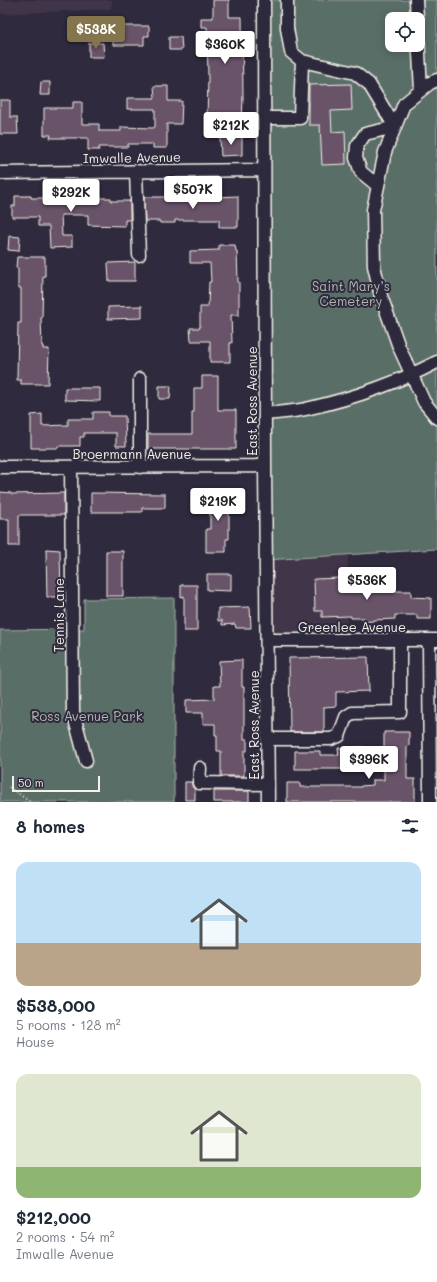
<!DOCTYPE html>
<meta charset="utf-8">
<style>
body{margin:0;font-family:Mali,sans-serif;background:#f2f2f3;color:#1f2937;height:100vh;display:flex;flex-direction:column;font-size:15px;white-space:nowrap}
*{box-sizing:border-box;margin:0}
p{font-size:13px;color:#747a83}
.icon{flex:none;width:22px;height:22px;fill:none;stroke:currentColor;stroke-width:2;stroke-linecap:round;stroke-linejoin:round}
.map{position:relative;height:802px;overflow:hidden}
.sheet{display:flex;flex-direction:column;background:#fff;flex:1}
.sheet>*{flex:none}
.controls{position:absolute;left:385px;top:12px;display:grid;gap:8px}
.controls a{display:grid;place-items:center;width:40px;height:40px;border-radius:8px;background:#fff;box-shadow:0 2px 10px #0003;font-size:20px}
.scale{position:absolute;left:12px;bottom:10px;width:88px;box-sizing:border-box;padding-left:4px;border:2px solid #f4f1e8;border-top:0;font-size:11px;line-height:14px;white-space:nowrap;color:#f4f1e8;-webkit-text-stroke:3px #2f2a3d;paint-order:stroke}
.price{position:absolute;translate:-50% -34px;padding:0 9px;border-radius:4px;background:#fff;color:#222;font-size:13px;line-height:26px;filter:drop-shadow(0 1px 2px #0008)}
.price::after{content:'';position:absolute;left:50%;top:24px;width:12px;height:9px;margin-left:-6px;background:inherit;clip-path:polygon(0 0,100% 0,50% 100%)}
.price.selected{background:#84754c;color:#fff}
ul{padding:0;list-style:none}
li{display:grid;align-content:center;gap:8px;height:212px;padding:0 16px}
li span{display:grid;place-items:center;height:124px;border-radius:12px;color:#555}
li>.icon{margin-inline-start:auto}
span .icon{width:72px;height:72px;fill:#fffc;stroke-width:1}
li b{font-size:17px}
h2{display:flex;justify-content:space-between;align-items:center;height:48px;padding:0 16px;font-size:17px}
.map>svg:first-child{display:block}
.built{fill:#40364a}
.green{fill:#5a6e67;stroke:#a7b0a8;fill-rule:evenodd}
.building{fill:#685369;stroke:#f4f1e8}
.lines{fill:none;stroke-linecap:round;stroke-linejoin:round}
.minor-casing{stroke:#f4f1e8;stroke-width:15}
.path{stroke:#f4f1e8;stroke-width:2;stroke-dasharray:1 3;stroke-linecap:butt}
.minor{stroke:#2f2a3d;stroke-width:12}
.labels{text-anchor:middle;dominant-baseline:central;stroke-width:4;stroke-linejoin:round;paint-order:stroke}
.street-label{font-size:13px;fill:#f4f1e8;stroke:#2f2a3d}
.park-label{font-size:13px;fill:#afb6ae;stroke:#2f2a3d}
</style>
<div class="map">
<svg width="437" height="802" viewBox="0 0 437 802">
<rect width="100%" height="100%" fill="#2f2a3d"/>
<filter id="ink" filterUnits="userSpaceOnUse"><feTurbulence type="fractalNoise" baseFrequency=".025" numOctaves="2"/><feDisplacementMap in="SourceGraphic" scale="8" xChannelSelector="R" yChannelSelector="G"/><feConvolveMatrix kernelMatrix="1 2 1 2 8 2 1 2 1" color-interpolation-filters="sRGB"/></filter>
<g filter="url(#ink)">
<!-- built -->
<path class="built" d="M 0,0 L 112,0 L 111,9 L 0,14 Z
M 348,555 L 346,640 L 267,640 L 266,560 Z"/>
<!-- green -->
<path class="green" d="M 264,0 L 437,0 L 437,549 L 266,560 ZM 392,19 L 418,19 L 418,45 L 392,45 Z
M 174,598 L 174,802 L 0,802 L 0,630 L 84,629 L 84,599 Z"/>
<!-- building -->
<path class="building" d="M 213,0 L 229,0 L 229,17 L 242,17 L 243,97 L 242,124 L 220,124 L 220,120 L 207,120 L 208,78 L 207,27 L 201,27 L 201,18 L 213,18 Z
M 113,26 L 149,26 L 149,36 L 144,36 L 144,45 L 113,45 Z
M 169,37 L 181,37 L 182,50 L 169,50 Z
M 89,43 L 103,43 L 104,57 L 89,57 Z
M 41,82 L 50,82 L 50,95 L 40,95 Z
M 351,84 L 352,110 L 331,111 L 332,132 L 345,131 L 346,164 L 322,165 L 320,125 L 309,125 L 309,85 Z
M 154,86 L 168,86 L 168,101 L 182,101 L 181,124 L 167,124 L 167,148 L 153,148 L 153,144 L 128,144 L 128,147 L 99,147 L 99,150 L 88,150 L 88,138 L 50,138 L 51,135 L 44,135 L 44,108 L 73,108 L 73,102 L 82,102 L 82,124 L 99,124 L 99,131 L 121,131 L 121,127 L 153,128 L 155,127 L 155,109 L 127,109 L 127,98 L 155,98 Z
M 0,100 L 10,100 L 10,117 L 17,117 L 18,134 L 0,134 Z
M 242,135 L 242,155 L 221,156 L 220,137 Z
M 61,193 L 61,198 L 111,198 L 111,201 L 130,201 L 130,220 L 125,220 L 125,226 L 88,225 L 88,215 L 61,215 L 62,236 L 72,236 L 72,247 L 50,248 L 49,226 L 38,226 L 38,217 L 12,217 L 12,206 L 15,206 L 15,196 L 31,196 L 31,198 L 52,198 L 52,194 Z
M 238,196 L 238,227 L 219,227 L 219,220 L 175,220 L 175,223 L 160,223 L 160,221 L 145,221 L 144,197 L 174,197 L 174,198 L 197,198 Z
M 9,236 L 20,237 L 19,251 L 8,250 Z
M 219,245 L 235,245 L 236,251 L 237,251 L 238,282 L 239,282 L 239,315 L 231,315 L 232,343 L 230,343 L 230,362 L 210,362 L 210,341 L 191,341 L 190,328 L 200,328 L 200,307 L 208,307 L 209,282 L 211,282 L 210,263 L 190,263 L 190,251 L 219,250 Z
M 17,257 L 45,257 L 45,276 L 43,276 L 42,318 L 41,318 L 42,346 L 43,346 L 43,349 L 49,349 L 48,384 L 21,384 L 21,380 L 17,380 L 18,323 L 21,323 L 21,288 L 18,288 L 18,268 L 16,268 Z
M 135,262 L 135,281 L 109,281 L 108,263 Z
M 142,306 L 142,318 L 108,319 L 108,307 Z
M 202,376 L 218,376 L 218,410 L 236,410 L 236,449 L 148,449 L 148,434 L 192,434 L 192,412 L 194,412 L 194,388 L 202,388 Z
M 159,386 L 171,386 L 170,399 L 159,399 Z
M 65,388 L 100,388 L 100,401 L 65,400 Z
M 93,412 L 109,412 L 109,416 L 125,416 L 126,446 L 116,446 L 116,433 L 84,433 L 84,437 L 80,437 L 80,446 L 58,446 L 58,448 L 31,448 L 31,415 L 42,414 L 42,426 L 68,425 L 68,419 L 93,419 Z
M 210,491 L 229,492 L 229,539 L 226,539 L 226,552 L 206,552 L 206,529 L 210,529 Z
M 0,492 L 11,493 L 11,494 L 64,493 L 64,515 L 19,515 L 19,546 L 9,546 L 9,519 L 0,519 Z
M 91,493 L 165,494 L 165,508 L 142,508 L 142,512 L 91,512 Z
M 46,549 L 60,550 L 61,597 L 47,597 Z
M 106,551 L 123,551 L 123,596 L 106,596 Z
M 207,574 L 231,574 L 231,591 L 207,590 Z
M 341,578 L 341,580 L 359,580 L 359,585 L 391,584 L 391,591 L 411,591 L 411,597 L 431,598 L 431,619 L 417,619 L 417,615 L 395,615 L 395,619 L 373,620 L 373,621 L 364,622 L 364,618 L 351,618 L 351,616 L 322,617 L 322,611 L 315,611 L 314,579 Z
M 181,585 L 197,585 L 197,631 L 184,631 L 184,596 L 181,597 Z
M 250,607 L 251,628 L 236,628 L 235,624 L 222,625 L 222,620 L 218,621 L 218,608 Z
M 368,657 L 369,691 L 336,692 L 336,706 L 324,707 L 324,732 L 290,732 L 289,658 Z
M 242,660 L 242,687 L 244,687 L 244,739 L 247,739 L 247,751 L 244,751 L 244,776 L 221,776 L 221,751 L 217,751 L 217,735 L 215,735 L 215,724 L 203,724 L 203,713 L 186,713 L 186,700 L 214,699 L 214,686 L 220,686 L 219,661 Z
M 384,732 L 409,732 L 409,746 L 407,746 L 407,779 L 415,779 L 415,802 L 287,802 L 287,783 L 300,783 L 300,787 L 361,787 L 361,786 L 373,785 L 373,780 L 384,780 Z
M 364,747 L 364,769 L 295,769 L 295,751 L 320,751 L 320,755 L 339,755 L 338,748 Z
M 185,782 L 192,782 L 192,786 L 195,790 L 195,800 L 185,800 Z
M 214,791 L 249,791 L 249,802 L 214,802 Z"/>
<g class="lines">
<defs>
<path id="minor" d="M 264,0 L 265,466 L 268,802
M 287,0 L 287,28 L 291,52 L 302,61 L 355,73 L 369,84 L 395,127 L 365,134 L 357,146 L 356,158 L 361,172 L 378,186
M 416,0 L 417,19
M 418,35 L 421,90
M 437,80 L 430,83 L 404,104 L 385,152 L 373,210 L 374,266 L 381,296 L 399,347 L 424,402 L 437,418
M 264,118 L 300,118 L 302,61
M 136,171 L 139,255
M 0,173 L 264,170
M 265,414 C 280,412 296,412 310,408 C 354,398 397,383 437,362
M 0,467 L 265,466
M 71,467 L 73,712 L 86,761
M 140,467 L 140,379
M 267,640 L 437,640
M 429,640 L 430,802
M 267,739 L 331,739 L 339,736 L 346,717 L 352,713 L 400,712 L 400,640
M 200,768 L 199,783 L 267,784"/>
</defs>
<!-- minor casing -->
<use href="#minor" class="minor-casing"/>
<!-- path -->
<path class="path" d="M 9,787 L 30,802"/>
<!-- minor -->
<use href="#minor" class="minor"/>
</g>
</g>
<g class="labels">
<!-- street labels -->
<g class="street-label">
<text transform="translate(132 157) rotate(-1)">Imwalle Avenue</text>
<text transform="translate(251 401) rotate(-90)">East Ross Avenue</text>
<text x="132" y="453">Broermann Avenue</text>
<text transform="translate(58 615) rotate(-90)">Tennis Lane</text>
<text x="352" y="626">Greenlee Avenue</text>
<text transform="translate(253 725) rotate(-90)">East Ross Avenue</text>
</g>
<!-- park labels -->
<g class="park-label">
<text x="351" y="285">Saint Mary’s<tspan x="351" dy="15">Cemetery</tspan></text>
<text x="87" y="715">Ross Avenue Park</text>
</g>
</g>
</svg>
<div class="controls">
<a><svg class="icon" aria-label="locate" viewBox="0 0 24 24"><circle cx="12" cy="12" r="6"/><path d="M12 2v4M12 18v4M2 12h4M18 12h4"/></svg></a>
</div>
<div class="scale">50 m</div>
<b class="price selected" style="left:96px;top:50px">$538K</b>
<b class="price" style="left:225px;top:65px">$360K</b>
<b class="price" style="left:231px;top:146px">$212K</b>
<b class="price" style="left:193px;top:210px">$507K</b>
<b class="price" style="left:71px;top:213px">$292K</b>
<b class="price" style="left:218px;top:522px">$219K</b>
<b class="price" style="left:367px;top:601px">$536K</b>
<b class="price" style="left:369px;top:780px">$396K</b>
</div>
<section class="sheet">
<h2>8 homes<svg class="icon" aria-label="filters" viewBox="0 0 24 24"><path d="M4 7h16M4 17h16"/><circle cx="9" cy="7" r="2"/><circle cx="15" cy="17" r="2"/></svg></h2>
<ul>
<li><span style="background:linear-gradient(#bfe0f5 65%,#b9a48a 0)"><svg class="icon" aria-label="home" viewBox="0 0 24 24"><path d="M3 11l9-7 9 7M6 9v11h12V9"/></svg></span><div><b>$538,000</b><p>5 rooms · 128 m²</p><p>House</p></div></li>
<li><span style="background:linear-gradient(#dfe7d0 75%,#8fb573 0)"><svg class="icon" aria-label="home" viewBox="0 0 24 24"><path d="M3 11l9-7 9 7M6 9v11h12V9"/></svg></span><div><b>$212,000</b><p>2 rooms · 54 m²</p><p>Imwalle Avenue</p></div></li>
</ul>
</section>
